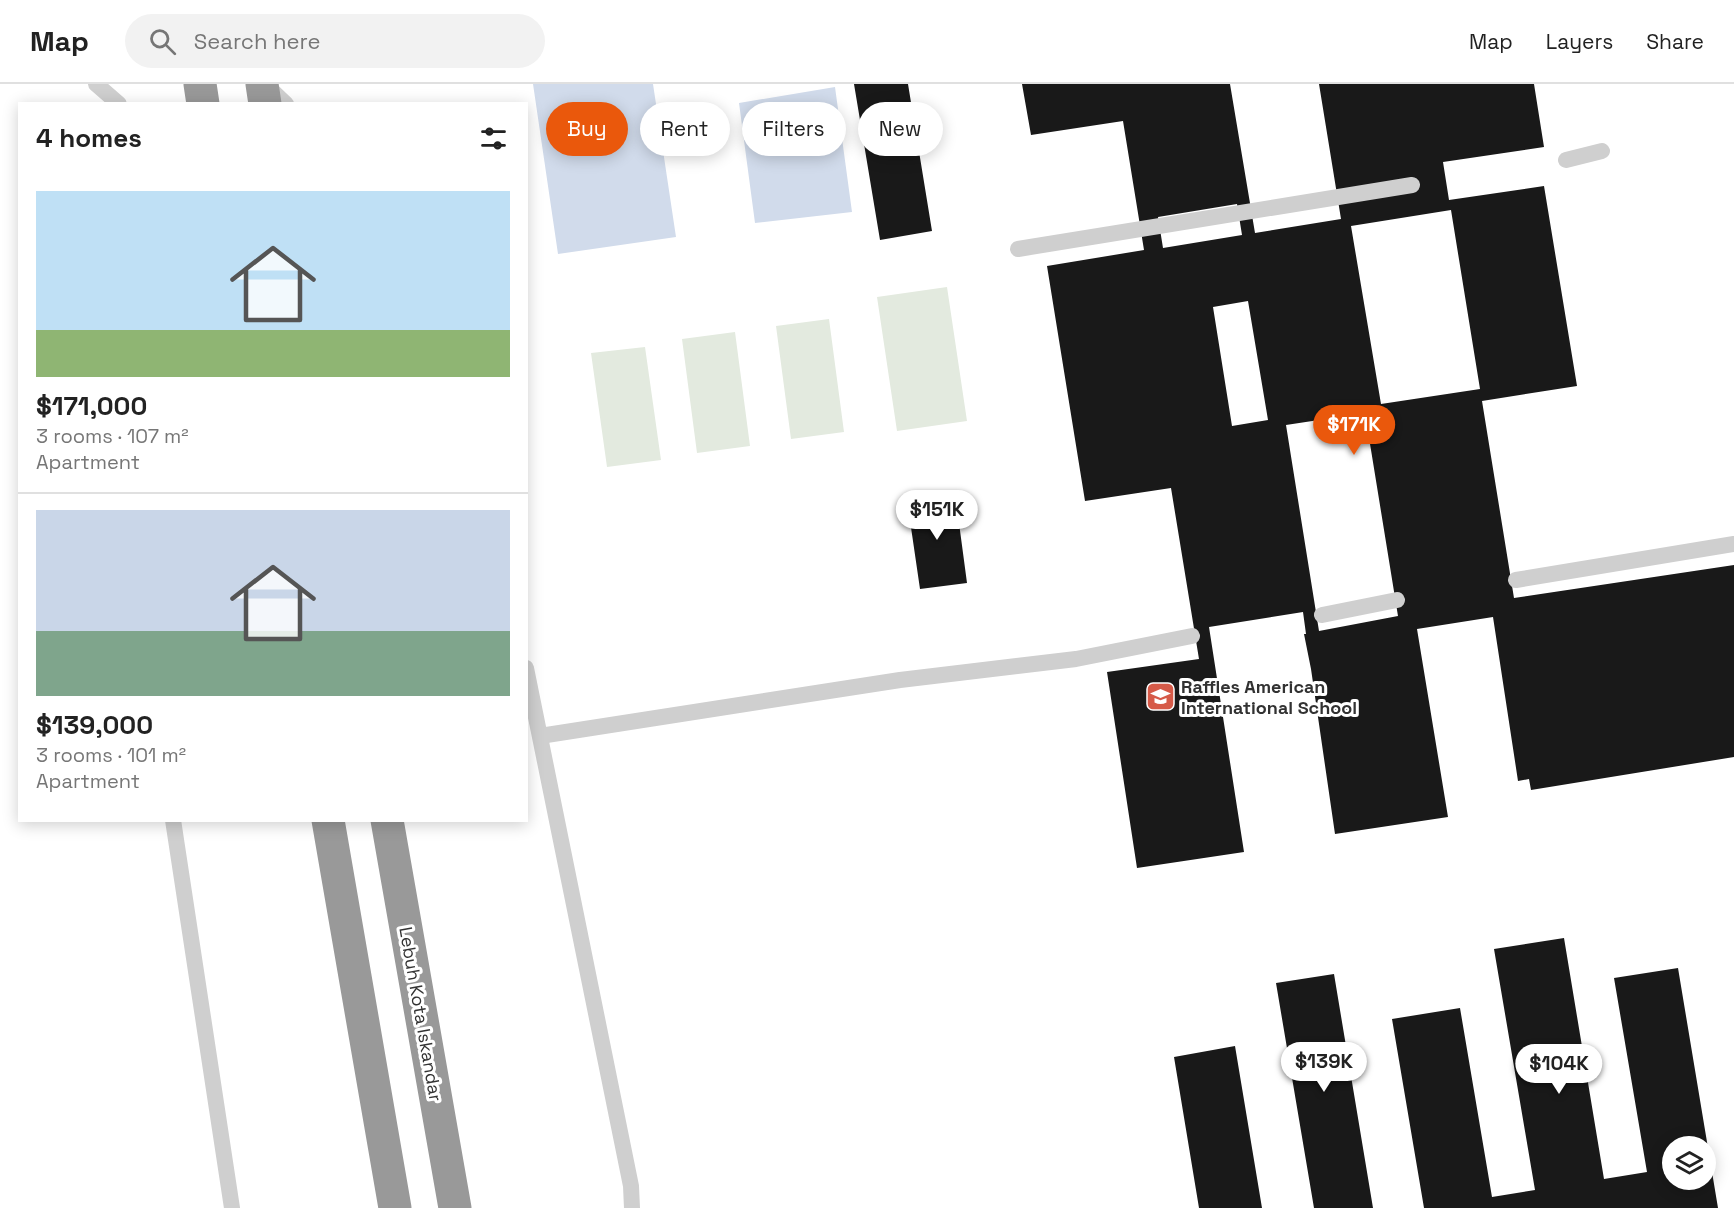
<!DOCTYPE html>
<meta charset="utf-8">
<style>
body{margin:0;font-family:"Space Grotesk",sans-serif;background:#f2f2f2;color:#222;height:100vh;display:flex;flex-direction:column;font-size:22px;white-space:nowrap}
*{box-sizing:border-box;margin:0}
p{font-size:20px;color:#767676}
.icon{flex:none;width:33px;height:33px;fill:none;stroke:currentColor;stroke-width:2;stroke-linecap:round;stroke-linejoin:round}
.map{position:relative;flex:1;overflow:hidden}
.side{position:absolute;left:18px;top:18px;width:510px;height:720px;display:flex;flex-direction:column;background:#fff;border-radius:0px;box-shadow:0 3px 15px #0003}
.side>*{flex:none}
.guide{position:absolute;left:546px;top:18px;width:570px;height:54px;display:flex;gap:12px}
.fabs{position:absolute;left:1662px;top:1052px;display:grid;gap:12px}
.fabs a{display:grid;place-items:center;width:54px;height:54px;border-radius:50%;background:#fff;box-shadow:0 3px 15px #0003;font-size:30px}
.price{position:absolute;translate:-50% -51px;padding:0 14px;border-radius:21px;background:#fff;color:#222;font-size:20px;line-height:39px;filter:drop-shadow(0 2px 3px #0008)}
.price::after{content:'';position:absolute;left:50%;top:36px;width:18px;height:14px;margin-left:-9px;background:inherit;clip-path:polygon(0 0,100% 0,50% 100%)}
.price.on{background:#ea580c;color:#fff}
ul{padding:0;list-style:none}
li{display:grid;align-content:center;gap:12px;height:318px;padding:0 18px}
li+li{border-top:2px solid #e0e0e0}
li span{display:grid;place-items:center;height:186px;border-radius:0px;color:#555}
li>.icon{margin-inline-start:auto}
span .icon{width:108px;height:108px;fill:#fffc;stroke-width:1}
li b{font-size:26px}
h2{display:flex;justify-content:space-between;align-items:center;height:72px;padding:0 18px;font-size:26px}
.tag{padding:0 21px;border-radius:27px;background:#fff;box-shadow:0 3px 15px #0003;font-size:21px;line-height:54px}
.tag.on{background:#ea580c;color:#fff}
header{display:flex;align-items:center;gap:36px;box-sizing:border-box;height:84px;padding:0 30px;background:#fff;border-bottom:2px solid #e0e0e0}
header strong{font-size:28px}
nav{display:flex;gap:33px;margin-inline-start:auto;font-size:21px}
.search{width:420px;height:54px;background:#f2f2f2;display:flex;align-items:center;gap:15px;box-sizing:border-box;padding:0 21px;border-radius:33px;color:#767676;font-size:22px}
.map>svg:first-child{display:block}
.green{fill:#e3eadf}
.water{fill:#d1dbeb}
.building{fill:#191919;fill-rule:evenodd}
.lines{fill:none;stroke-linecap:round;stroke-linejoin:round}
.lane{stroke:#cfcfcf;stroke-width:16}
.highway{stroke:#999;stroke-width:33}
.labels{text-anchor:middle;dominant-baseline:central;stroke-width:6;stroke-linejoin:round;paint-order:stroke}
.poi-label{font-size:18px;font-weight:bold;fill:#323232;stroke:#fff;text-anchor:start}
.street-label{font-size:18px;fill:#323232;stroke:#fff}
</style>
<header>
<strong>Map</strong>
<div class="search"><svg class="icon" aria-label="search" viewBox="0 0 24 24"><circle cx="10" cy="10" r="6"/><path d="M15 15l6 6"/></svg>Search here</div>
<nav><a>Map</a><a>Layers</a><a>Share</a></nav>
</header>
<div class="map">
<svg width="1734" height="1124" viewBox="0 0 1734 1124">
<rect width="100%" height="100%" fill="#fff"/>
<!-- green -->
<path class="green" d="M 947,203 L 967,337 L 897,347 L 877,213 Z
M 829,235 L 844,348 L 791,355 L 776,242 Z
M 735,248 L 750,362 L 697,369 L 682,255 Z
M 645,263 L 661,376 L 607,383 L 591,269 Z"/>
<!-- water -->
<path class="water" d="M 533,0 L 653,0 L 676,153 L 558,170 Z
M 835,3 L 852,128 L 755,139 L 739,19 Z"/>
<!-- building -->
<path class="building" d="M 854,0 L 908,0 L 932,147 L 880,156 Z
M 1022,0 L 1230,0 L 1255,149 L 1341,135 L 1319,0 L 1534,0 L 1544,63 L 1443,78 L 1449,116 L 1544,102 L 1577,302 L 1482,317 L 1514,514 L 1734,481 L 1734,673 L 1531,706 L 1529,695 L 1518,697 L 1493,533 L 1417,545 L 1448,733 L 1335,750 L 1311,585 L 1304,550 L 1306,550 L 1303,528 L 1209,543 L 1244,768 L 1137,784 L 1107,588 L 1199,575 L 1171,404 L 1085,417 L 1047,182 L 1144,166 L 1123,37 L 1031,51 ZM 1237,120 L 1242,151 L 1163,164 L 1158,133 ZM 1451,126 L 1480,305 L 1381,320 L 1351,142 ZM 1248,217 L 1268,336 L 1232,342 L 1213,223 ZM 1365,329 L 1398,532 L 1319,547 L 1286,341 Z
M 955,409 L 967,499 L 920,505 L 907,416 Z
M 1564,854 L 1604,1095 L 1647,1088 L 1614,894 L 1678,884 L 1718,1124 L 1424,1124 L 1392,935 L 1460,924 L 1492,1113 L 1535,1106 L 1494,865 ZM 1672,1062 L 1706,1062 L 1706,1095 L 1672,1095 Z
M 1334,890 L 1373,1124 L 1314,1124 L 1276,899 Z
M 1235,962 L 1262,1124 L 1199,1124 L 1174,973 Z"/>
<g class="lines">
<!-- lane -->
<path class="lane" d="M 96,0 L 119,20
M 266,1 L 286,20
M 1566,76 L 1602,67
M 1018,165 L 1412,101
M 1516,496 L 1734,460
M 1322,531 L 1397,516
M 526,584 L 631,1102 L 632,1124
M 540,652 L 900,596 L 1076,575 L 1192,552
M 173,736 L 232,1124"/>
<!-- highway -->
<path class="highway" d="M 200,0 L 203,20
M 262,0 L 265,20
M 328,736 L 395,1124
M 387,736 L 455,1124"/>
</g>
<!-- icons -->
<defs>
<symbol id="school-square" viewBox="-11 -11 22 22"><rect x="-9" y="-9" width="18" height="18" rx="4" fill="#d65a48" stroke="#fff"/><path d="M0-5L7-2L0 1L-7-2ZM-4 1L0 2.5L4 1V4Q0 6-4 4Z" fill="#fff"/></symbol>
</defs>
<g fill-rule="evenodd">
<use href="#school-square" x="1144" y="596" width="33" height="33"/>
</g>
<g class="labels">
<!-- poi labels -->
<g class="poi-label">
<text x="1181" y="602">Raffles American<tspan x="1181" dy="21">International School</tspan></text>
</g>
<!-- street labels -->
<g class="street-label">
<text transform="translate(421 930) rotate(80)">Lebuh Kota Iskandar</text>
</g>
</g>
</svg>
<div class="fabs">
<a><svg class="icon" aria-label="layers" viewBox="0 0 24 24"><path d="M12 4l9 5-9 5-9-5zM3 14l9 5 9-5"/></svg></a>
</div>
<b class="price on" style="left:1354px;top:372px">$171K</b>
<b class="price" style="left:937px;top:457px">$151K</b>
<b class="price" style="left:1324px;top:1009px">$139K</b>
<b class="price" style="left:1559px;top:1011px">$104K</b>
<div class="guide">
<a class="tag on">Buy</a>
<a class="tag">Rent</a>
<a class="tag">Filters</a>
<a class="tag">New</a>
</div>
<section class="side">
<h2>4 homes<svg class="icon" aria-label="filters" viewBox="0 0 24 24"><path d="M4 7h16M4 17h16"/><circle cx="9" cy="7" r="2"/><circle cx="15" cy="17" r="2"/></svg></h2>
<ul>
<li><span style="background:linear-gradient(#bfe0f5 75%,#8fb573 0)"><svg class="icon" aria-label="home" viewBox="0 0 24 24"><path d="M3 11l9-7 9 7M6 9v11h12V9"/></svg></span><div><b>$171,000</b><p>3 rooms · 107 m²</p><p>Apartment</p></div></li>
<li><span style="background:linear-gradient(#c9d6e8 65%,#7fa58c 0)"><svg class="icon" aria-label="home" viewBox="0 0 24 24"><path d="M3 11l9-7 9 7M6 9v11h12V9"/></svg></span><div><b>$139,000</b><p>3 rooms · 101 m²</p><p>Apartment</p></div></li>
</ul>
</section>
</div>
